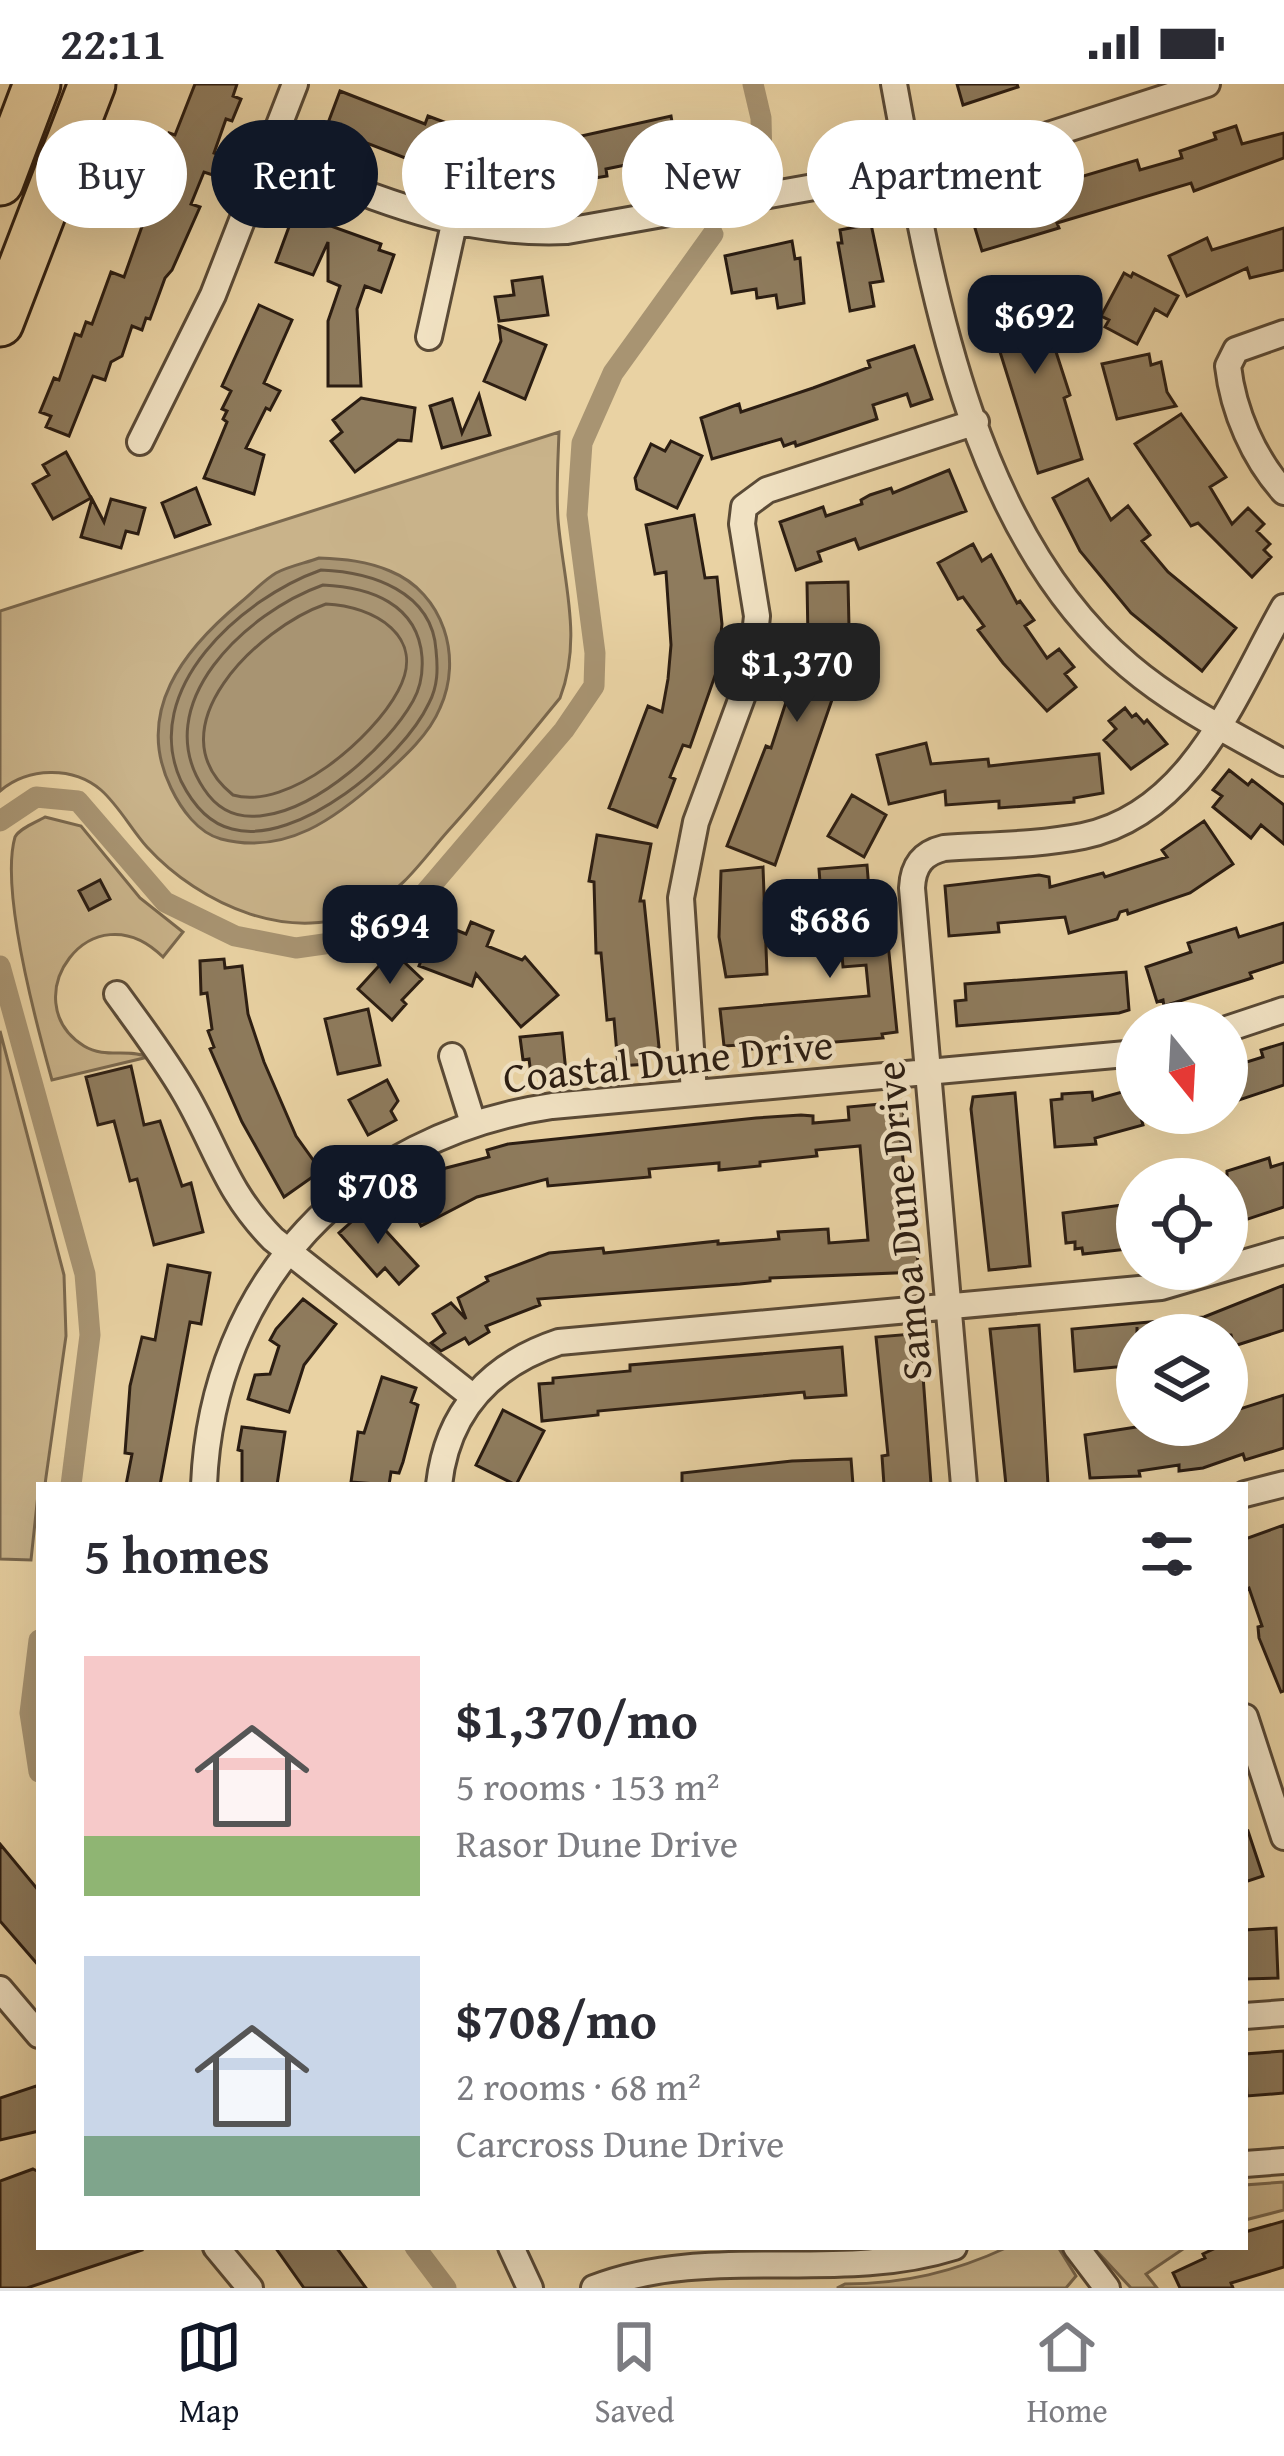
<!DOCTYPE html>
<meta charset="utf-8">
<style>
body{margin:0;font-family:"Gentium Book Plus",serif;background:#f2f2f3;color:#2b2b33;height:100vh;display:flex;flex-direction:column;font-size:45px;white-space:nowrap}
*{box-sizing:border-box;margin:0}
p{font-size:39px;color:#7c7c81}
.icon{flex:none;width:66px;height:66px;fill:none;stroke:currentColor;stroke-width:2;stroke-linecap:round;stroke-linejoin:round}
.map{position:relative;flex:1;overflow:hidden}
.side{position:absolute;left:36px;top:1398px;width:1212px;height:768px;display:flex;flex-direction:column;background:#fff;border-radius:0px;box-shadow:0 12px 48px #0002}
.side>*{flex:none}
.banner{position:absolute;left:36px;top:36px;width:1212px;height:108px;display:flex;gap:24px}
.needle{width:78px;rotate:162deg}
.controls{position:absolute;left:1116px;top:918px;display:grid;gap:24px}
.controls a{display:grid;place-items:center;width:132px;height:132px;border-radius:50%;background:#fff;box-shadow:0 12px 48px #0002;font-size:60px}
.price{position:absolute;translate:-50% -102px;padding:0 27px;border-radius:24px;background:#111827;color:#fff;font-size:39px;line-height:78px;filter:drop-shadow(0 3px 6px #0008)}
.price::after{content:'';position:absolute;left:50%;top:72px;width:36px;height:27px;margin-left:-18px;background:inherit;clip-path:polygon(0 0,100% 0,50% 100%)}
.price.active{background:#222;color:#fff}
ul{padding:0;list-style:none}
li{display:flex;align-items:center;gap:36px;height:300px;padding:0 48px}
li span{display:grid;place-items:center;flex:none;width:336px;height:240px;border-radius:0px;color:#555}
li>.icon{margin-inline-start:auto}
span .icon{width:144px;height:144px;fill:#fffc;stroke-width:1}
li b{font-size:51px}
h2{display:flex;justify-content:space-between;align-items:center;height:144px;padding:0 48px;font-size:51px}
.tag{padding:0 42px;border-radius:54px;background:#fff;box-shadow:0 12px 48px #0002;font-size:42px;line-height:108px}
.tag.active{background:#111827;color:#fff}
.status{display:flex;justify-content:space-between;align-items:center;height:84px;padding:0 60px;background:#fff;direction:ltr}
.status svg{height:33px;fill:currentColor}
.dock{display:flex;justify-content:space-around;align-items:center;height:168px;border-top:3px solid #e1e1e2;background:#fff;font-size:33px;color:#7c7c81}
.dock a{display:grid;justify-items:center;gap:6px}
.dock .active{color:#111827}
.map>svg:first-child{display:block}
.green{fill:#c9b38a;stroke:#7a684e;stroke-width:3}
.water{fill:#a89472;stroke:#76644c;stroke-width:3}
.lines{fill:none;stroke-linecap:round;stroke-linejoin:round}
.shore{stroke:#6a5842;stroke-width:3}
.canal{stroke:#a89472;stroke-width:21}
.building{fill:#8e7b5d;stroke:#2b1d12;stroke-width:3}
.street-casing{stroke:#5a4a36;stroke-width:30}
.highway-casing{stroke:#2b1d12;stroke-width:51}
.street{stroke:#f1e2c3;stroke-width:24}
.highway{stroke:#e9d2a3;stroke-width:45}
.labels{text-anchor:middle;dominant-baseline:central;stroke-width:9;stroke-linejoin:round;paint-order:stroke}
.street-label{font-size:42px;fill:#2b1d12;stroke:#f1e2c3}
</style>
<div class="status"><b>22:11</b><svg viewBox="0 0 49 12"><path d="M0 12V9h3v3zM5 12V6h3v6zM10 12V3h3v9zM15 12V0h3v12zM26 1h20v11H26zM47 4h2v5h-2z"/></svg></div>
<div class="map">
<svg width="1284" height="2204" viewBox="0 0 1284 2204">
<rect width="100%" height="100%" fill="#e9d2a3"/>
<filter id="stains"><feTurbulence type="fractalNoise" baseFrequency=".00167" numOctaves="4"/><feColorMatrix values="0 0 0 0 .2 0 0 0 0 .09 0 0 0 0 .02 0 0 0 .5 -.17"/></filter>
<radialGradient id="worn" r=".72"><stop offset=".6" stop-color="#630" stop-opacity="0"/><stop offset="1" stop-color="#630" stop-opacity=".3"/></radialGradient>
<!-- green -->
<path class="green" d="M 559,348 C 558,377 556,406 558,435 C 563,497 583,554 560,614 C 523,659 487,704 448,747 C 424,774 403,806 370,823 C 295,864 200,821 147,763 C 131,745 119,722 101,706 C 73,682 28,683 0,707 L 0,527 Z
M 45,733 L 81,742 L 140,814 L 183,848 L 163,873 C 91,802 12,917 84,962 C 105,975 128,964 148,973 L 52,996 C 36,939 0,805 15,753 C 20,744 35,739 45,733 Z
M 0,947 L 64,1191 L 66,1252 L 46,1393 L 45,1401 L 39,1401 L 31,1476 L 0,1475 Z
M 1284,2098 L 1284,2126 L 1245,2136 L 1245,2101 Z
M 1008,2163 L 1058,2163 L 1076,2192 L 1066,2204 L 837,2204 L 845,2200 C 904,2200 954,2188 1008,2163 Z
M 1093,2163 L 1186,2163 L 1146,2190 L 1157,2204 L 1131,2204 Z"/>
<!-- water -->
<path class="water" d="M 319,474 C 344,475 367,477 390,487 C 444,509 463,574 440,624 C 429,651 403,674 382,693 C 336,734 286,772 221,755 C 198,749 181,725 171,704 C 134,628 183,566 241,518 C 252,509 264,496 276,489 C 289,482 306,479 319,474 Z"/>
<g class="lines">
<!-- shore -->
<path class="shore" d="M 321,486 C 371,488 432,507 436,566 C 438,585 438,602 429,619 C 403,675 297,763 232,745 C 207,739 192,719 181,697 C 139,605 242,514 321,486 Z
M 323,501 C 370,503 418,520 422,573 C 423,588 421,603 413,617 C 387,663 319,723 266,731 C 239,736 219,728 204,705 C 147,620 247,528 323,501 Z
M 326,520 C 373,522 428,552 398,607 C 373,654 289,727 233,711 C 151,645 259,543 326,520 Z"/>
<!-- canal -->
<path class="canal" d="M 753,0 L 761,34 L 762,78
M 0,737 L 36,713 L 78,717 L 165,818 L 235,852 L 296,864 L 352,856 L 407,830 L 564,646 L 594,602 L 595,569 L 577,431 L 582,359 L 613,289 L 713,150
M 0,882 L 85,1190 L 90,1251 L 71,1401
M 39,1556 L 30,1629 L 39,1688
M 415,2163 L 446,2204"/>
</g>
<!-- building -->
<path class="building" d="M 195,0 L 237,0 L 233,12 L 241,15 L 232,37 L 226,35 L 214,69 L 220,71 L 213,91 L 204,88 L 191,120 L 200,123 L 172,186 L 165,194 L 150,235 L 146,234 L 142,246 L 132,242 L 122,272 L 111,278 L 105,296 L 93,292 L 69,352 L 46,343 L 51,332 L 40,328 L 54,294 L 59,296 L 75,250 L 81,252 L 86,238 L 92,240 L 111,188 L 124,193 L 167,72 L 162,70 L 169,49 L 175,51 Z
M 957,0 L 1017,0 L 1018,3 L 963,21 Z
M 340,7 L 425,40 L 428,32 L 468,47 L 517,53 L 516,57 L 577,53 L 671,32 L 674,50 L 686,48 L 690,71 L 656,80 L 655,75 L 606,85 L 607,92 L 583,96 L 546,99 L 545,85 L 512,87 L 510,99 L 467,93 L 432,80 L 431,84 L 338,48 L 340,43 L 328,39 Z
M 1236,42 L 1242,60 L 1284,49 L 1284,74 L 1194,107 L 1191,99 L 1057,139 L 1059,144 L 982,167 L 970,128 L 982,122 L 1028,115 L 1030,124 L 1074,112 L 1070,96 L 1137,76 L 1140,86 L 1182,74 L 1180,67 L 1216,55 L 1214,49 Z
M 293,132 L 304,136 L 306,133 L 381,160 L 379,166 L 394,171 L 381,208 L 365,202 L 357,225 L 361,302 L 328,302 L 328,237 L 340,202 L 328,197 L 328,158 L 313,191 L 276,178 Z
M 871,140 L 883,197 L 870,199 L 874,222 L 850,227 L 838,159 L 842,159 L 840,146 Z
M 1284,144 L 1284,186 L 1250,194 L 1247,184 L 1187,212 L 1169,172 L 1207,154 L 1212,166 Z
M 792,157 L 795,175 L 800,174 L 804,219 L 778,224 L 776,211 L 757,214 L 756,205 L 732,209 L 725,172 Z
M 1124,189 L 1131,193 L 1133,189 L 1178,212 L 1167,232 L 1155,225 L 1137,260 L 1105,243 L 1109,236 L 1101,232 Z
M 542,193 L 548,231 L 499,237 L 495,213 L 514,211 L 512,197 Z
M 1034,200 L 1070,311 L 1064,314 L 1082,375 L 1038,389 L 984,217 Z
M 259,221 L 292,236 L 264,299 L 280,307 L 270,326 L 266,324 L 246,364 L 264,371 L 254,410 L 204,394 L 227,338 L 223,335 L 227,327 L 222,325 L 231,307 L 222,302 Z
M 499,242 L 546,261 L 525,315 L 484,297 L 501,257 Z
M 914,262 L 932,315 L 911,322 L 907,310 L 873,321 L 877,335 L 796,362 L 795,358 L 784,362 L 781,355 L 712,375 L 701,334 L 739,320 L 741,328 L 813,304 L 870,283 L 868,277 Z
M 1149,270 L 1151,281 L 1161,278 L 1167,308 L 1176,322 L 1117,335 L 1102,280 Z
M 479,311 L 490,351 L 442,364 L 430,322 L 452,315 L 462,349 Z
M 361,314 L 415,324 L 411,357 L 398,356 L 355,388 L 331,357 L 342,348 L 333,336 Z
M 1181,330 L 1226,393 L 1210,403 L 1232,440 L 1248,424 L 1264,440 L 1257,447 L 1270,460 L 1264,466 L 1271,473 L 1252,493 L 1198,439 L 1191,442 L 1135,360 Z
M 671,357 L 702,372 L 677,424 L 637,405 L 635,394 L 651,360 L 665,367 Z
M 66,368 L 91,414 L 53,435 L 33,400 L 49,391 L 43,381 Z
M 949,386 L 966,427 L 859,465 L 855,455 L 818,468 L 821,477 L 796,486 L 780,438 L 823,423 L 826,432 L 862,420 L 861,416 L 870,411 L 891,404 L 893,409 Z
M 1088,395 L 1111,436 L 1128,422 L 1150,451 L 1142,457 L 1168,488 L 1236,544 L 1202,587 L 1131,529 L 1080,467 L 1053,414 Z
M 196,404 L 210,440 L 175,453 L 162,419 Z
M 92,415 L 104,438 L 111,415 L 145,424 L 138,450 L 126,447 L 121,464 L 81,453 Z
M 694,431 L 705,494 L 717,493 L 722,540 L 717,586 L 690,663 L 683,661 L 670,693 L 675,695 L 657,743 L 609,724 L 648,622 L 662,628 L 668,595 L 671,561 L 666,488 L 655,490 L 646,441 Z
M 973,460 L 982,477 L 991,471 L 1017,519 L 1020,517 L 1034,536 L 1025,542 L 1047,574 L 1059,565 L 1074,583 L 1065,590 L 1076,603 L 1047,627 L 1003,579 L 978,546 L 984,542 L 963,513 L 958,515 L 938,479 Z
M 848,498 L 849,543 L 840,608 L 835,607 L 775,781 L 727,762 L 766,662 L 771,664 L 788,612 L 795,552 L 808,554 L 807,499 Z
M 1125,624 L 1132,633 L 1136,630 L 1144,639 L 1147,636 L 1167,660 L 1131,685 L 1104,656 L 1116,645 L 1109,637 Z
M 926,659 L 931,680 L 988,675 L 989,682 L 1099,670 L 1103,709 L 1074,714 L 1074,718 L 999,724 L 999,717 L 946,721 L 945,707 L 889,720 L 877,671 Z
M 1229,686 L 1248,701 L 1252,696 L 1284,721 L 1284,760 L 1261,741 L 1251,754 L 1213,723 L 1222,712 L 1213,706 Z
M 852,711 L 886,731 L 864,773 L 828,752 Z
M 1204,737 L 1233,780 L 1190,809 L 1128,830 L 1127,826 L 1120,828 L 1117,835 L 1069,849 L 1065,833 L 998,839 L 999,848 L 949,852 L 945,802 L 1039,791 L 1049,793 L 1050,803 L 1103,789 L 1105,793 L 1167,773 L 1162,766 Z
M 597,751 L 651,760 L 640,817 L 644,817 L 659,963 L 648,971 L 649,980 L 618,982 L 614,935 L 607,936 L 601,869 L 596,869 L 594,798 L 589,797 Z
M 867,781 L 871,831 L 881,830 L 888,859 L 897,948 L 882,950 L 883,954 L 740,966 L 740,961 L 724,962 L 720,925 L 869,912 L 866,881 L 843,883 L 838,824 L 822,825 L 819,785 Z
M 763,783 L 767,890 L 726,893 L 719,853 L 721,787 Z
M 100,796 L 110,815 L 89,826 L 79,807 Z
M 436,838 L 466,850 L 471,838 L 493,847 L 487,862 L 522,876 L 525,873 L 558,911 L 521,943 L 476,890 L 472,902 L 419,882 Z
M 1284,839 L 1284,878 L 1250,889 L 1252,894 L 1164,922 L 1163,916 L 1157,918 L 1146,883 L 1191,868 L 1188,859 L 1236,844 L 1239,853 Z
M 387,873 L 397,882 L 403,877 L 422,895 L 402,916 L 406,920 L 392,936 L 358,905 Z
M 224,875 L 225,884 L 242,882 L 248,930 L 264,978 L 296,1052 L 321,1087 L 284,1113 L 242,1038 L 210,965 L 214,963 L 208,947 L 212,945 L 207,909 L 201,910 L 200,877 Z
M 1126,888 L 1129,926 L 1119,929 L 957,942 L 955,917 L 966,916 L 965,900 Z
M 368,925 L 380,981 L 338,990 L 325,935 Z
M 562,949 L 566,988 L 531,991 L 529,975 L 523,976 L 520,953 Z
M 1284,959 L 1284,1001 L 1227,1020 L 1227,984 L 1263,973 L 1261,966 Z
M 131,982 L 144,1041 L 160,1037 L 182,1102 L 191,1099 L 203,1148 L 154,1161 L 137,1095 L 130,1097 L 114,1037 L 98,1041 L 86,993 Z
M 387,996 L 398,1017 L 391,1027 L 396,1036 L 368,1051 L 349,1016 Z
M 1133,1005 L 1143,1041 L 1095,1054 L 1096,1060 L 1055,1063 L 1051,1016 L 1062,1015 L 1062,1010 L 1092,1008 L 1093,1016 Z
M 1015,1009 L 1030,1182 L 989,1186 L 971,1025 L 973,1013 Z
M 903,1018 L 906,1058 L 901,1058 L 908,1118 L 903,1119 L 905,1152 L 915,1151 L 919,1188 L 770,1194 L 770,1197 L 740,1200 L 538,1215 L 540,1221 L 486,1242 L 489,1248 L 469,1260 L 465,1254 L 441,1267 L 431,1259 L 445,1249 L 433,1230 L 451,1219 L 466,1235 L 458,1214 L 488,1197 L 486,1193 L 549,1169 L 603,1164 L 604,1169 L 718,1157 L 718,1160 L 779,1155 L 778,1148 L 828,1145 L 829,1159 L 868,1156 L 860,1062 L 816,1066 L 817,1072 L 760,1078 L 760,1082 L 719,1086 L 719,1079 L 649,1085 L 650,1093 L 548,1102 L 547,1095 L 477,1113 L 421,1142 L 403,1106 L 446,1084 L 489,1073 L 487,1066 L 508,1060 L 756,1034 L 801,1031 L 813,1032 L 813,1039 L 849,1036 L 848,1023 Z
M 1269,1074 L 1271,1083 L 1284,1079 L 1284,1123 L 1227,1142 L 1227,1087 Z
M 1137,1119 L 1137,1164 L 1083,1170 L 1082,1164 L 1075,1165 L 1075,1158 L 1066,1159 L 1063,1129 Z
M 366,1125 L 418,1182 L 399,1200 L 385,1184 L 377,1192 L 339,1149 Z
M 168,1181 L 210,1189 L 201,1240 L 190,1238 L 160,1401 L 126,1401 L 132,1370 L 125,1369 L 130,1302 L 142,1253 L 155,1256 Z
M 1284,1201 L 1284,1246 L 1234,1262 L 1231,1251 L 1137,1251 L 1137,1243 L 1137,1281 L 1075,1287 L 1072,1245 L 1204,1233 Z
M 303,1215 L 336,1240 L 304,1281 L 289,1328 L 248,1315 L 255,1291 L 270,1290 L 279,1262 L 270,1256 L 276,1245 Z
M 1039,1241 L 1048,1401 L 1006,1401 L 990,1245 Z
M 912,1250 L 913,1266 L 921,1265 L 931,1400 L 884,1401 L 882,1372 L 888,1371 L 876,1253 Z
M 842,1263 L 846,1311 L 805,1314 L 804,1308 L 598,1327 L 598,1331 L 542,1337 L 539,1300 L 553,1299 L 553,1294 L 630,1287 L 630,1281 Z
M 382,1293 L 416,1304 L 411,1318 L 418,1321 L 403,1378 L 399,1389 L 391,1388 L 389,1401 L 351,1398 L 358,1348 L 364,1349 Z
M 1284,1311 L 1284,1364 L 1245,1376 L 1243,1370 L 1203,1384 L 1179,1387 L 1179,1381 L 1139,1387 L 1140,1392 L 1090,1394 L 1085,1351 L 1149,1341 L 1227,1341 L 1227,1329 Z
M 503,1326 L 544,1347 L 516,1401 L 476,1381 Z
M 242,1343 L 285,1348 L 277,1401 L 242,1401 L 242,1367 L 238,1366 Z
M 851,1375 L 853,1401 L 682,1401 L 682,1389 L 792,1377 Z
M 1284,1441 L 1284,1607 L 1281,1608 L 1259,1554 L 1258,1543 L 1262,1542 L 1249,1504 L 1245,1506 L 1245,1455 Z
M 1248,1747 L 1263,1792 L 1245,1798 L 1245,1748 Z
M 0,1760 L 39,1807 L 39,1882 L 0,1837 Z
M 1276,1844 L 1278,1894 L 1245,1895 L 1245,1846 Z
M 1284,1967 L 1284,2009 L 1247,2012 L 1245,1970 Z
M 39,2001 L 39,2047 L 0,2056 L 0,2014 Z
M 33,2085 L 39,2088 L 39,2163 L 141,2163 L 142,2166 L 27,2204 L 0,2204 L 0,2097 Z
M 1284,2137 L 1284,2183 L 1231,2199 L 1233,2204 L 1180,2204 L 1173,2189 L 1205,2174 L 1203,2170 L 1218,2163 L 1245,2163 L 1245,2148 Z
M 275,2163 L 336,2163 L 366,2204 L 304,2204 Z"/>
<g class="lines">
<defs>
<path id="street" d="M 894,0 C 930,195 969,447 1129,582 C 1176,622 1231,649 1284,679
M 268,72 C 371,111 453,152 567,147 L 977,74 L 1207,0
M 1284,249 L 1236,266 L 1228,282 C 1233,327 1254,375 1284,408
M 429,253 L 454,140
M 140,358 L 213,211 L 295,0
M 117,910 C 141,943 166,976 186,1011 C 218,1067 226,1107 273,1155 L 472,1312
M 1227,945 L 1284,926
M 452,972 L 473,1039
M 694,1009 L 681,814 L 696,738 L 751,589 L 757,532 L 742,440 L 744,423 L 767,406 L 976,338
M 204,1401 C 212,1199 354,1051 552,1022 L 1137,969
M 439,1401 C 447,1328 490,1281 559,1258 L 1161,1203 L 1284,1167
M 964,1401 L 912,804 C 913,781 923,769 944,764 C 990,761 1038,761 1083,752 C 1193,729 1235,609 1284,523
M 1245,1410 L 1284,1400
M 1245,1633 L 1284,1753
M 0,1905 L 39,1951
M 1245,1932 L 1284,1929
M 1245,2080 L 1284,2077
M 216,2163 L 250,2204
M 511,2163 L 530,2204
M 1076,2163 L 1107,2204
M 594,2204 C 709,2159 837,2200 954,2163"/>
<path id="highway" d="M 0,98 L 37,0
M 0,239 L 92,0"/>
</defs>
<!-- street casing -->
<use href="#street" class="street-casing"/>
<!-- highway casing -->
<use href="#highway" class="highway-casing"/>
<!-- street -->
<use href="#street" class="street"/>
<!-- highway -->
<use href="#highway" class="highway"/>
</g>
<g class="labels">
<!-- street labels -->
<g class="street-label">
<text transform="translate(668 976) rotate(-6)">Coastal Dune Drive</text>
<text transform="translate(902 1137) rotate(-95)">Samoa Dune Drive</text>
</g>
</g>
<rect width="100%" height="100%" filter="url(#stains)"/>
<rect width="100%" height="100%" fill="url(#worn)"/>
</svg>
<div class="controls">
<a><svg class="needle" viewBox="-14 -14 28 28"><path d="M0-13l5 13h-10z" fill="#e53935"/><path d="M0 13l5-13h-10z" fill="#7c7c81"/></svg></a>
<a><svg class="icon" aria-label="locate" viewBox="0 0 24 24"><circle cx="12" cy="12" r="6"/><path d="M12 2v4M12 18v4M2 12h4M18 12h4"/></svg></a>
<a><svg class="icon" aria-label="layers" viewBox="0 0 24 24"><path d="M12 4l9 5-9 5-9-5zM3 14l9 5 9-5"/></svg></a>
</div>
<b class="price" style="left:1035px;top:293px">$692</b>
<b class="price active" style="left:797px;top:641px">$1,370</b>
<b class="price" style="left:830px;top:897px">$686</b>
<b class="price" style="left:390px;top:903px">$694</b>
<b class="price" style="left:378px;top:1163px">$708</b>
<div class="banner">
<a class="tag">Buy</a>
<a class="tag active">Rent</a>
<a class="tag">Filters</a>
<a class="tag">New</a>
<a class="tag">Apartment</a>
</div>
<section class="side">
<h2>5 homes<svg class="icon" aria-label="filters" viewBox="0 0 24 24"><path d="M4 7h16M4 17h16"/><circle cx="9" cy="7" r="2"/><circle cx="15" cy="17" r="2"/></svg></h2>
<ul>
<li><span style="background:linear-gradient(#f6c9c9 75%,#8fb573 0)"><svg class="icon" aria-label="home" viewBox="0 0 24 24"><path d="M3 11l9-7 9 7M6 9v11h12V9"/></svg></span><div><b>$1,370/mo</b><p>5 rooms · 153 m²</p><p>Rasor Dune Drive</p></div></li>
<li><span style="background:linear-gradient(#c9d6e8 75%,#7fa58c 0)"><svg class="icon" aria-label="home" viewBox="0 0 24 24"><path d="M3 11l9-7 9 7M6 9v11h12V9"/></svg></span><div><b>$708/mo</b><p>2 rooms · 68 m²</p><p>Carcross Dune Drive</p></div></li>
</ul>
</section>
</div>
<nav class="dock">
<a class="active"><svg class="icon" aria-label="map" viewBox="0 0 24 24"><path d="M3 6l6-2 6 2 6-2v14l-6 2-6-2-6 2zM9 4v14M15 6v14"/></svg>Map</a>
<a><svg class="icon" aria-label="saved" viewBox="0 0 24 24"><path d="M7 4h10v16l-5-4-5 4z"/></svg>Saved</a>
<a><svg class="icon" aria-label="home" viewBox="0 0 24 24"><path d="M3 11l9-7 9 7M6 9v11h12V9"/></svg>Home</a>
</nav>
